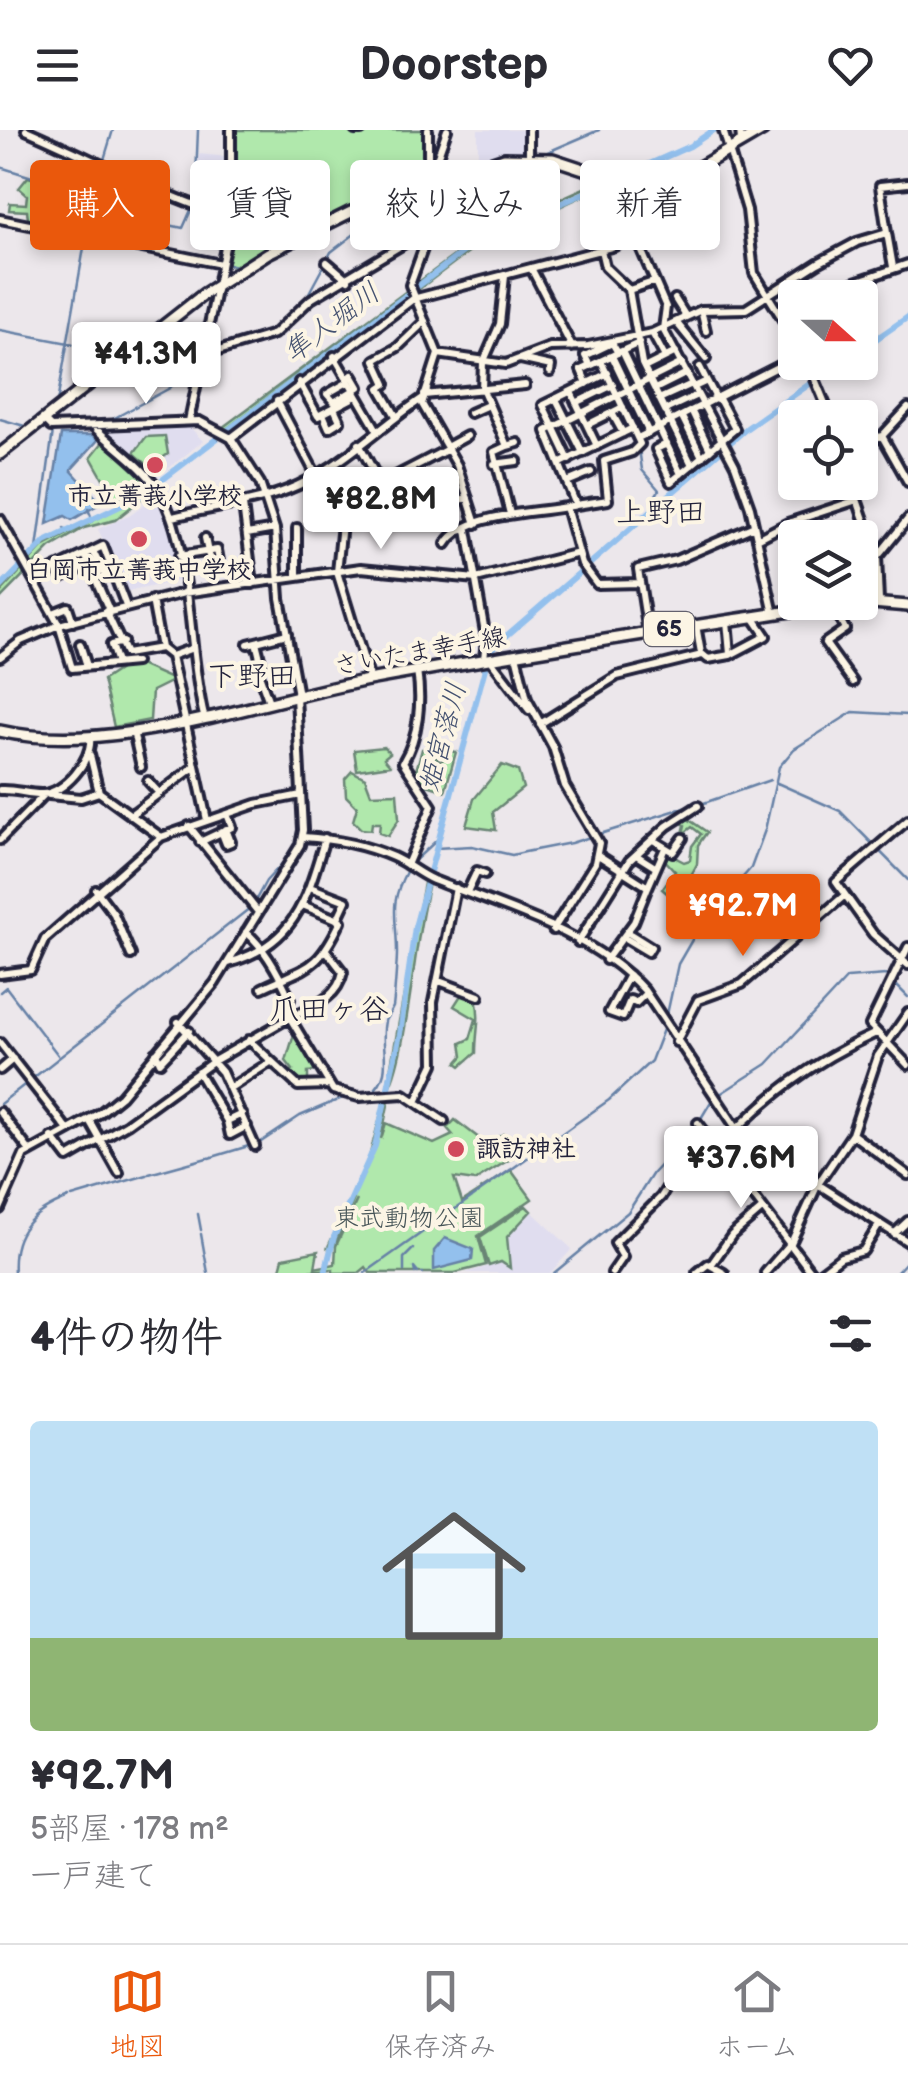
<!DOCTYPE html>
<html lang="ja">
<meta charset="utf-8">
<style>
body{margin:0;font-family:"Balsamiq Sans","Klee One",sans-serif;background:#f7f7f7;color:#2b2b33;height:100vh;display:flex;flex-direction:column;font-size:38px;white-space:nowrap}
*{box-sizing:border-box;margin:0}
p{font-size:32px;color:#7c7c81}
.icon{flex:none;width:55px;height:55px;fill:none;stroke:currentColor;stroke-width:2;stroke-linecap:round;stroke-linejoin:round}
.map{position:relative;height:1143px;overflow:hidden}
.side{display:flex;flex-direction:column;background:#fff;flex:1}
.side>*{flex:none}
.hud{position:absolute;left:30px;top:30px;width:850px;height:90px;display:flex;gap:20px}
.needle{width:65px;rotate:111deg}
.fabs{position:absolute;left:778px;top:150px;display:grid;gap:20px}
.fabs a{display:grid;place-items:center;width:100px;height:100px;border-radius:10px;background:#fff;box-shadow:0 5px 15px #0003;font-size:50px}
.price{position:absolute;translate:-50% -85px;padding:0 22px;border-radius:10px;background:#fff;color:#222;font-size:32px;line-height:65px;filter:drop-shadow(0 2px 5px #0008)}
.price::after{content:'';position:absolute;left:50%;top:60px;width:30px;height:22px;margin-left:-15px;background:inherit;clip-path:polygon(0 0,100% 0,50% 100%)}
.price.selected{background:#ea580c;color:#fff}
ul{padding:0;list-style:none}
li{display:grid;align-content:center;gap:20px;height:530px;padding:0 30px}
li span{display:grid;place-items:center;height:310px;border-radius:10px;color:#555}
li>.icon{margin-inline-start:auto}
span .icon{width:180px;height:180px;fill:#fffc;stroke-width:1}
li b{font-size:42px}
h2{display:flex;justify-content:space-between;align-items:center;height:120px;padding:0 30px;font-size:42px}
.pill{padding:0 35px;border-radius:10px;background:#fff;box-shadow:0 5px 15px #0003;font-size:35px;line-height:90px}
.pill.selected{background:#ea580c;color:#fff}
header{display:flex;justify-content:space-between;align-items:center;height:130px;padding:0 30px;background:#fff;font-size:45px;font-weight:800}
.menu{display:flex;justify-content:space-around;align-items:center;height:140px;border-top:2px solid #e1e1e2;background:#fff;font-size:28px;color:#7c7c81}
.menu a{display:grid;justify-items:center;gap:5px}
.menu .selected{color:#ea580c}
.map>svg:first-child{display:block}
.built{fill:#e0ddef}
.green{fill:#b0e8ac;stroke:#698574;stroke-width:2.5}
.water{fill:#93c0ed;stroke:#6681a6;stroke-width:2.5}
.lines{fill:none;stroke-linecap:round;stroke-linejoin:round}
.stream{stroke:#6681a6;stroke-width:2.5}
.river{stroke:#93c0ed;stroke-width:6}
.minor-casing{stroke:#22223b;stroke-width:14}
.major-casing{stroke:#22223b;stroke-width:16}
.minor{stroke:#fcf5e5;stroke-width:6}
.major{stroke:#fcf5e5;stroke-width:9}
.poi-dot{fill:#d1495b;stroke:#fcf5e5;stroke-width:4}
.labels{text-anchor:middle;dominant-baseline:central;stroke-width:8;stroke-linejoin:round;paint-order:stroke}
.shield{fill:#fcf5e5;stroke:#63616e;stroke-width:2.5}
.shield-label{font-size:22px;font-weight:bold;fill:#22223b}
.poi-label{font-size:25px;font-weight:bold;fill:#22223b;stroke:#fcf5e5}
.street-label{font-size:25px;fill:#22223b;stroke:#fcf5e5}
.park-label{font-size:25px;fill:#465457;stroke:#fcf5e5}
.water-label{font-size:28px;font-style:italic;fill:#445170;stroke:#fcf5e5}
.quarter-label{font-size:30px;fill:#22223b;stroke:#fcf5e5}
</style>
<header><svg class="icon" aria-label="menu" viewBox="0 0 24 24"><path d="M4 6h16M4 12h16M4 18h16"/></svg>Doorstep<svg class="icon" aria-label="heart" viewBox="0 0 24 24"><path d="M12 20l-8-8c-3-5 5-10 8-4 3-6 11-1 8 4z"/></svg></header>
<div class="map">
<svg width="908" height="1143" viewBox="0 0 908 1143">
<rect width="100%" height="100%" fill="#ece7eb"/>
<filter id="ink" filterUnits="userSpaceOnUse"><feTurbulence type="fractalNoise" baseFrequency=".01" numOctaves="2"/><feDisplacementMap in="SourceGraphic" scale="20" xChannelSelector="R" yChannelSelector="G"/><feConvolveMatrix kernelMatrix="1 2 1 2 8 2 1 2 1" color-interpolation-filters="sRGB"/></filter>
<g filter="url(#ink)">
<!-- built -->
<path class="built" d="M 478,0 L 526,0 L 526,20 L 478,33 Z
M 199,24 L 229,27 L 229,53 L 198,53 Z
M 187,294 L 203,311 L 154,350 L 101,300 Z
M 158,364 L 174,397 L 181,450 L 127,462 L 98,399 L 128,386 Z
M 526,1076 L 572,1119 L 550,1143 L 465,1143 L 489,1136 L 480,1107 Z"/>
<!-- green -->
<path class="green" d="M 234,0 L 352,0 L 355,5 L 369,0 L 425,0 L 425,47 L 334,85 L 238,137 L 225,134 L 234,87 Z
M 28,47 L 46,52 L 41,95 L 29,94 L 27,81 L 9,80 L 10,73 L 26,74 L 27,65 L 19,58 Z
M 602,50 L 484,104 L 225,300 L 223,297 L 486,102 Z
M 611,53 L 479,114 L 228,303 L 488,106 Z
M 165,306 L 168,324 L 150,337 L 134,323 L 146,307 Z
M 103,312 L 146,351 L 115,370 L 100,358 L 105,352 L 91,327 Z
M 154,359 L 115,390 L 84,398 L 50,418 L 0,469 L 0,463 L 43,417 Z
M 140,535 L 174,550 L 152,561 L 150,590 L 114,597 L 103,550 L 123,537 Z
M 384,617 L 390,623 L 384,628 L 390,635 L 357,640 L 354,620 Z
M 422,619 L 440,620 L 435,626 L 440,632 L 446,627 L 443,621 L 456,622 L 445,661 L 424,654 L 415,644 Z
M 502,635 L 518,641 L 523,658 L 493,682 L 496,700 L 466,696 L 474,669 Z
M 352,641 L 365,648 L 371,664 L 397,663 L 399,689 L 388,706 L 379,703 L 380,693 L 372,693 L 371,700 L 361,699 L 353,691 L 357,677 L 346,666 L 345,649 Z
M 688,689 L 707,702 L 698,715 L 697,734 L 685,757 L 694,769 L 684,785 L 678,784 L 675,770 L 662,759 L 675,741 L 662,727 L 665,722 L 684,732 L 690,730 L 692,716 L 701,704 L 692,697 L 683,704 L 685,695 L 680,692 Z
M 425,748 L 412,814 L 426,756 L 430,750 C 414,803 408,931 386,963 Z
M 463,862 L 476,867 C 481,893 476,898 476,923 L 461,936 L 457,933 L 463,926 L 461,913 L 470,909 L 476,889 L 454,876 Z
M 295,901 L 307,919 L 307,927 L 317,933 L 320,941 L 308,942 L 308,956 L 299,955 L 288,945 L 293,940 L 286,931 Z
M 389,970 L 381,1009 L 386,993 L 434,1014 L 453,1005 L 447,998 L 455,990 L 488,1015 L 503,1004 L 522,1017 L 523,1021 L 475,1051 L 454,1048 L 462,1072 L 511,1040 L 532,1069 L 478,1106 L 486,1135 L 455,1143 L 370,1143 L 366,1137 L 359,1143 L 333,1143 L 333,1139 L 279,1143 L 283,1128 L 318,1121 L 315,1138 L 335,1134 L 336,1116 L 357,1070 L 333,1117 L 354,1069 L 327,1119 L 369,1027 L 384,972 L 384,983 Z
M 526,1076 L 531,1081 L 507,1107 L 510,1138 L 501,1132 L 489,1136 L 480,1107 Z"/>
<!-- water -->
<path class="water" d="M 61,305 L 93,305 L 98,310 L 71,340 L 101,373 L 72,390 L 65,386 L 47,394 Z
M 445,1108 L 473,1119 L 472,1130 L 434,1140 L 434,1121 Z"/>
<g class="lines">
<!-- stream -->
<path class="stream" d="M 234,0 L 235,84 L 226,134 L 237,136 L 344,81
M 351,0 L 355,6 L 371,0
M 543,24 L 599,0
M 0,37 L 116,73 L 136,88 L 183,98 L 195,71 L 198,0
M 437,61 L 516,32
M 356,76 L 420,52
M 304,172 L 331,122 L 382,83 L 424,66
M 0,200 L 121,223
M 205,221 L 221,217
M 129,225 L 184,236
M 57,273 L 93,66 L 113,0
M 0,289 L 28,297
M 109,291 L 170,258 L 198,226
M 55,292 L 56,286
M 675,293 L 717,272
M 639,318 L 642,340 L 659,360 L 653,370 L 657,375
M 88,379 L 93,391
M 64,398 L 66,402
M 37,419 L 53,301
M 775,652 L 840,681 L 908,750
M 701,674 L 770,650
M 436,718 L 472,716 L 512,725 L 525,722 L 571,713 L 693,675
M 411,734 L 438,709
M 254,773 L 266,751 L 291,724
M 0,862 L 6,857 L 58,925
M 666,889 L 678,834 L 700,796 L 751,738 L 765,700 L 779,637 L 794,619 L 853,582 L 908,585
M 370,964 C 396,943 379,918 385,891 C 387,886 391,882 393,877 C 394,871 397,831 397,823 C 397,786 388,775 407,740
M 717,966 L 767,934 L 847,848 L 886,845 L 908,867
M 0,974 L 250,778
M 700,990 L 712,970 L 732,997
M 746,1012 L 785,1037
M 258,1014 L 300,986 L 347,966
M 209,1028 L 252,1015
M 149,1044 L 207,1028
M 72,1067 L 147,1045
M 198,1084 L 201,1100
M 201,1104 L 208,1143
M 404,1141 L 404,1128 L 413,1119
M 14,1143 C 11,1101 32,1082 69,1068
M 365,1143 L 609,970 L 651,931 L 664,897
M 415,1143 L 414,1138 L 418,1143
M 422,1143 L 423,1143
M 554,1143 L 628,1082 L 653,1043 L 696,997
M 896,1143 L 908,1130"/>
<!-- river -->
<path class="river" d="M 860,220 L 908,187
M 0,458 L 45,412 L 141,366 L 479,110 L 690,16 L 714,0
M 325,1143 L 334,1107 L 375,1016 L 400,904 L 415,797 L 490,520 L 747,298 L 841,232"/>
<defs>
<path id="minor" d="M 26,0 C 95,30 160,65 231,88
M 355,0 L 361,0
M 428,0 L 428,43
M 447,0 L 428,54 L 428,105 L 410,155 L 438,224 L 422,274 L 457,335 L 476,394
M 529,0 L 529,27
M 723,0 L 747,80 L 754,143 L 795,209
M 740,0 L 741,10
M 0,89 L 221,134
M 887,103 L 893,137
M 629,110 L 636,108 L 666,177 L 663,199 L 735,335 L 750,377 L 774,484
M 601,120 L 605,137 L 629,160 L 642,234 L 692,335
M 327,132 L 348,150
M 531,138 L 572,217
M 505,146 L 500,194 L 483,233 L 482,258 L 507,316 L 494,322 L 510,384
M 629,160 L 653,152
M 839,168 L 855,152 L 908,134
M 675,169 L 685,185
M 701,180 L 706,201
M 676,192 L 706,229
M 652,203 L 665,227
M 622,221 L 681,344
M 438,224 L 506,234 L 550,217 L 588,216 L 652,203 L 701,180 L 746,179 L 818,133 L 857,112 L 887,103 L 880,56 L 908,53
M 202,226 L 274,204 L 311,169 L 427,100
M 334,226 L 377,300
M 612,226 L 649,303
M 520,229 L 551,236 L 550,242
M 808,232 L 831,288
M 590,236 L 585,226 L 612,213 L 618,223
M 700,237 L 707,251
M 644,238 L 676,222
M 347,249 L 352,245 L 359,257 L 334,272 L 327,264 L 348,252
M 299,252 L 318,286 L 356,266
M 587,254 L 581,240 L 639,213
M 694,257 L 707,251 L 717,270
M 655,259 L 687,243
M 571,262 L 597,316
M 424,265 L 525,255
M 556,269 L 583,323
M 659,269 L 692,254
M 277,271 L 316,345
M 576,273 L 613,255
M 665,280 L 697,265
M 692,282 L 710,320
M 470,283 L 488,275
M 612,283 L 623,303
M 323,284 L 329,298 L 340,291 L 334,278
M 396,286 L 380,258 L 386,254 L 375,230 L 398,217 L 425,191
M 682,287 L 702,327
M 44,290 L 51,297 L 199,291 L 231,308 L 260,353 L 275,399 L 280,468 L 298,565
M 189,291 L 231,88 L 231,0
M 587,295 L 623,277
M 96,299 C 116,318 143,336 158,359 C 193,414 187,519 204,586
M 882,306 L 908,352
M 231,308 L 413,169 L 615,116 L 684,58 L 686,48
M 638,308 L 795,228
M 860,312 L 882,306 L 908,278
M 359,314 L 380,353
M 667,314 L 656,319 L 671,352 L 735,299 L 719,269
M 507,316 L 518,313
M 447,317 L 467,306
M 569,330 L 543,275 L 608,243
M 561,333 L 633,298
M 494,334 L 517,331
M 324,341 L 345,365 L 337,442 L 370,550
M 567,352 L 591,342
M 851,352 L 877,427 L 879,471
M 345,365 L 365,362 L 448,319
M 243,375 L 253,454
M 576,375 L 608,370 L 604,331 L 632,322 L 640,314 L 601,231
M 566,377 L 582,434 L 597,454 L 639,453
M 346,378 L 403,381 L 468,368
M 173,387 C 212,377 249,375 287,360 C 337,341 378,298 423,268
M 0,389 L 59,495 L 72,538 L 135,532
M 467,400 L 486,508 L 484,530
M 247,404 L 275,399
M 205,408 L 210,432
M 757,409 L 788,393 L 857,370
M 446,414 C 466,381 540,384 576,375 L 546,301 L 682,233
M 93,421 L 105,446
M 85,425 L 109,480
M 179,426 L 217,420 L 219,431
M 878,426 L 908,389
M 58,438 L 62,447 L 88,435
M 297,447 L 297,398
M 36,448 L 103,416 L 126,476
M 152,470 L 161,518 L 171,526 L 207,690
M 833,475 L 845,499 L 825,513 L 853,552
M 106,481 L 126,524 L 161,518
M 53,483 L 68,477 L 73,492
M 727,491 L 730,524
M 696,495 L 701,523 L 708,529 L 730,525 L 766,506 L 753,487
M 648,503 L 638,439 L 676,430 L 752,397
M 256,512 L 262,536 L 257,539 L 269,572
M 80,514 L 87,536
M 248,514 L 287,504
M 516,525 L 527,569 L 553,617 L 565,656 L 599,713 L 595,733 L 553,800
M 171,526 L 193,518
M 0,527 L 21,511 L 59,495 L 184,463 L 361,438 L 476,449 L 579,423
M 490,529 L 529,580
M 117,533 L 111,515 L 123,512
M 540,594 L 617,546 L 702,525
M 133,601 L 141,637
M 90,625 L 99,662 L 161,707
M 148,651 L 159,663
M 0,660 C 14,659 27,664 41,664 C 64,665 93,629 90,608
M 49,665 L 81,668 L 99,662
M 133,683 L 194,637
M 908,690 L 836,752 L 873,804 L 908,835
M 189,696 L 258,782
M 221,701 L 226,714 L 231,712 L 226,699
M 303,707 C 335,709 363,714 393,727 C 407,733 419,744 433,750 C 504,778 590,801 644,860 L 741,1005 L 908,1112
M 0,710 L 44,665
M 653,710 L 673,722 L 683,708
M 200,712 L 232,697 L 227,684
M 598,725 L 648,757 L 634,792 L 606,830
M 636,725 L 655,737
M 407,735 L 432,676 L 403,632 C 419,606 422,571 417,541
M 310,757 L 346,771 L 337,790
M 648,757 L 665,718
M 96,760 L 114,784 L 131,825
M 467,762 L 477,741 L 485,744
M 246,802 C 265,818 280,846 290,869 L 284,878 L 333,960 L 359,967 L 404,964 L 444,991
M 623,807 L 648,822 L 651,817 L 627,802
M 578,812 L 629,731 L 667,696 L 698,676
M 908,817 L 870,895 L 908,935
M 228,833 C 296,814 307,768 325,708
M 0,844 L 31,840 L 45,809 L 161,707 L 256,674 L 301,665
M 629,845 L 609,882 L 623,887 L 630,870 L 636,873 L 646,863
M 439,851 L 479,866
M 262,858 C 308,836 317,842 341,791 L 305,776
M 289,888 C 312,876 337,870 343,842 L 326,820
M 178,892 L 222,942 L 255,1016
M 249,910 L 298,956 L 329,955
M 676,912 L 698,870 L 742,854 L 845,765
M 0,913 L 68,1000
M 156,923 L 160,932 L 189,901
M 0,940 L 13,929
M 198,942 L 227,991
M 230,958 L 269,933
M 416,972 L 434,934 L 433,872 L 456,758
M 0,982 L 29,1020
M 242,984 L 227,991 L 230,1005 L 247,996
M 89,990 L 119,1043
M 698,993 L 812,1143
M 852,1004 L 908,1045
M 52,1007 L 68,1028 L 127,994 L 214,931 L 289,888
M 717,1019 C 766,967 810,933 876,903
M 0,1079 L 24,1025 L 100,983 L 121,966 L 215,853 L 300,715 L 303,700 L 296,566
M 894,1104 L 908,1091
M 711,1135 L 732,1105 L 762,1079
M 612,1143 L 623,1127 L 615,1113 L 661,1067 L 685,1029 L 705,1006
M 697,1143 L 708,1134 L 724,1143
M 765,1143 L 791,1113 L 818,1054 L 852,1004 L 878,926 L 908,883
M 820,1143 L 841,1127 L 863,1121 L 879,1095"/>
<path id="major" d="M 0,324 L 204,164 L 268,123 L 351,82 L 504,28 L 553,29 L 632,55 L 674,52 L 763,0
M 860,472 L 908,476
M 0,601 C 112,627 261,570 374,549 C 532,520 690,497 848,472"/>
</defs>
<!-- minor casing -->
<use href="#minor" class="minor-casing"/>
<!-- major casing -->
<use href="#major" class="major-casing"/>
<!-- minor -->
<use href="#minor" class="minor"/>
<!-- major -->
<use href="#major" class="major"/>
</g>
</g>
<!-- markers -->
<g class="poi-dot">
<circle cx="155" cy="335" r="10"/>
<circle cx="139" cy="409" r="10"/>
<circle cx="456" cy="1019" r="10"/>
</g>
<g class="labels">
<!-- shield labels -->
<rect class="shield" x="644" y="482" width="50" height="34" rx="8"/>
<g class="shield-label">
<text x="669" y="499">65</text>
</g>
<!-- poi labels -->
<g class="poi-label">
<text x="155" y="366">市立菁莪小学校</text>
<text x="139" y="440">白岡市立菁莪中学校</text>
<text x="476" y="1019" text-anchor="start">諏訪神社</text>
</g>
<!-- street labels -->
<g class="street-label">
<text transform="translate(420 522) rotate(-10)">さいたま幸手線</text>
</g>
<!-- park labels -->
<g class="park-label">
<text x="409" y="1088">東武動物公園</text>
</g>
<!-- water labels -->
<g class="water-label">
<text transform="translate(332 193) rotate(-37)">隼人堀川</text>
<text transform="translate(443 607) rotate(-75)">姫宮落川</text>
</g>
<!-- quarter labels -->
<g class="quarter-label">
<text x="661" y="383">上野田</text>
<text x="252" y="547">下野田</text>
<text x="329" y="880">爪田ヶ谷</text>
</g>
</g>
</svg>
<div class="fabs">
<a><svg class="needle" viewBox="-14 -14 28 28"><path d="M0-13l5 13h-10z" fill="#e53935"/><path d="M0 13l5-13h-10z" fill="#7c7c81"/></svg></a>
<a><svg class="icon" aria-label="locate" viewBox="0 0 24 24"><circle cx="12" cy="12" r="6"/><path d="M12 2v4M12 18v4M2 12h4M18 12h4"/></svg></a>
<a><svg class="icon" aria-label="layers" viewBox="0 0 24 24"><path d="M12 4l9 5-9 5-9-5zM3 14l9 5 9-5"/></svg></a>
</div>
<b class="price" style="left:146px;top:277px">¥41.3M</b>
<b class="price" style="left:381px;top:422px">¥82.8M</b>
<b class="price selected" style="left:743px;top:829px">¥92.7M</b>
<b class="price" style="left:741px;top:1081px">¥37.6M</b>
<div class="hud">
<a class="pill selected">購入</a>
<a class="pill">賃貸</a>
<a class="pill">絞り込み</a>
<a class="pill">新着</a>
</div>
</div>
<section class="side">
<h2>4件の物件<svg class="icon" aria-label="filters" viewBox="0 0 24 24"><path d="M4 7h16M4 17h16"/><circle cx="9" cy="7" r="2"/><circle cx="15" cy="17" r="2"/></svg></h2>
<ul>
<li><span style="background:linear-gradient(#bfe0f5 70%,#8fb573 0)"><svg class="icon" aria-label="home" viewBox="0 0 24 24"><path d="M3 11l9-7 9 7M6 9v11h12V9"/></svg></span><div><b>¥92.7M</b><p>5部屋 · 178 m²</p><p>一戸建て</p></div></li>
</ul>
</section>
<nav class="menu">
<a class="selected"><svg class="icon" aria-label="map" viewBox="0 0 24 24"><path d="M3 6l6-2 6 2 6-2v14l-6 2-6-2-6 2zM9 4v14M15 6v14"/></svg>地図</a>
<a><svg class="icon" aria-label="saved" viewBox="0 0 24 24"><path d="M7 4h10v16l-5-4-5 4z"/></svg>保存済み</a>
<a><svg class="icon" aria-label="home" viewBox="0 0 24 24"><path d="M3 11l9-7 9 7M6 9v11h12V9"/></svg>ホーム</a>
</nav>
